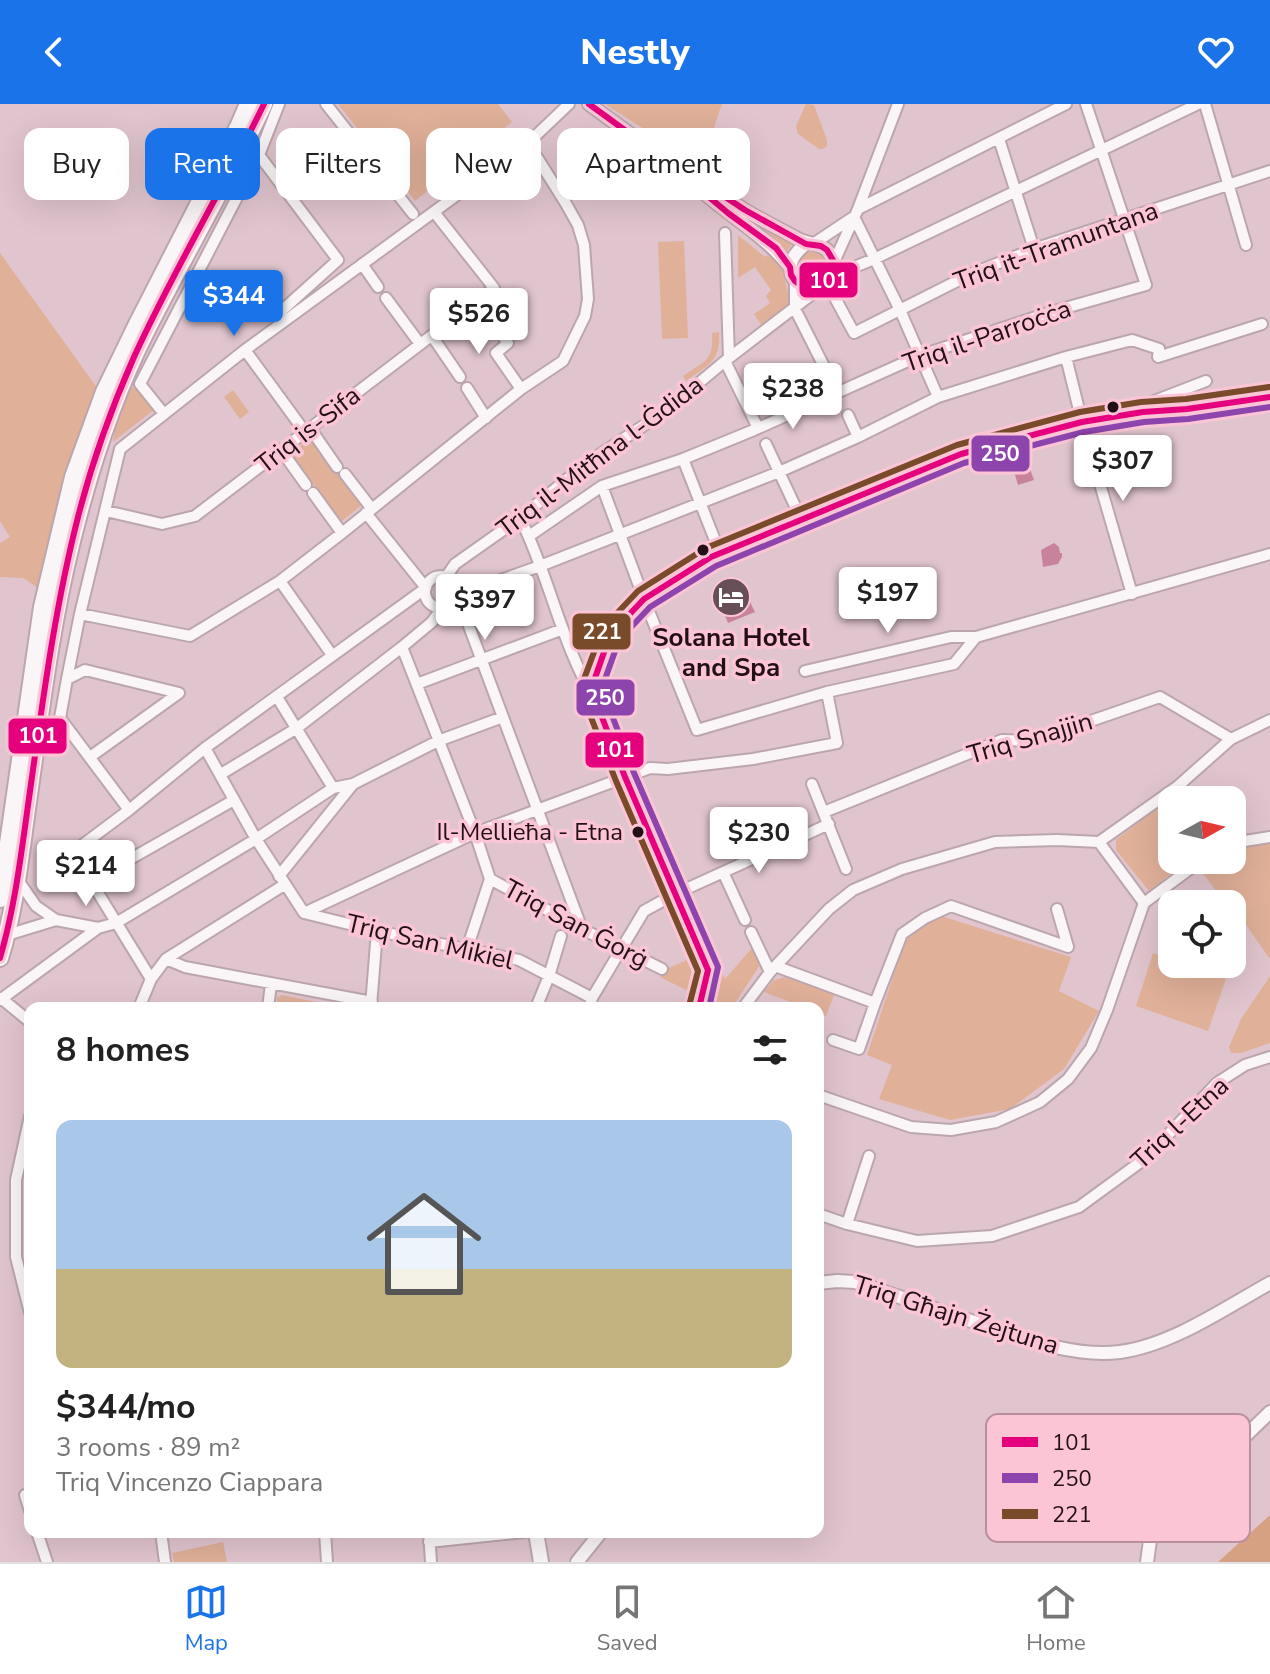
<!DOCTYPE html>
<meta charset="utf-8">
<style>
body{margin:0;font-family:"Nunito Sans",sans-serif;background:#f6f6f6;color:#222;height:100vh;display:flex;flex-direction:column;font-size:30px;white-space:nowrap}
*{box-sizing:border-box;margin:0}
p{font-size:26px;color:#767676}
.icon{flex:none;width:44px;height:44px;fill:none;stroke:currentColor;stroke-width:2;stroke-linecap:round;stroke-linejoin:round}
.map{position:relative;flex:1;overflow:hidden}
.side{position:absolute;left:24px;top:898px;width:800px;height:536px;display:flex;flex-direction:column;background:#fff;border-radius:16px;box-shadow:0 8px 32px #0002}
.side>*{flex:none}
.top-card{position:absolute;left:24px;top:24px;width:800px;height:72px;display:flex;gap:16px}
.needle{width:52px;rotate:82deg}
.buttons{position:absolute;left:1158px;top:682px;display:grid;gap:16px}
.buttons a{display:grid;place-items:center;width:88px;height:88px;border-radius:16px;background:#fff;box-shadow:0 8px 32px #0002;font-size:40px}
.price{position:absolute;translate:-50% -68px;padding:0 18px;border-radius:8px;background:#fff;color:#222;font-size:26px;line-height:52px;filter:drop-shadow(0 2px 4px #0008)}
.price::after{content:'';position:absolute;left:50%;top:48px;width:24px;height:18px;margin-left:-12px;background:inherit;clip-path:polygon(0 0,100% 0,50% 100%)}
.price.current{background:#1a73e8;color:#fff}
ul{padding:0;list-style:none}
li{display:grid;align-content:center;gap:16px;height:424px;padding:0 32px}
li span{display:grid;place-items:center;height:248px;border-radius:16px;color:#555}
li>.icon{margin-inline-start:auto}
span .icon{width:144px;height:144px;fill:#fffc;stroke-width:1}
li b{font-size:34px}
h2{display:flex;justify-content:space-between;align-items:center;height:96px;padding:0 32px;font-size:34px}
.tag{padding:0 28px;border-radius:16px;background:#fff;box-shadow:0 8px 32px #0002;font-size:28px;line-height:72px}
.tag.current{background:#1a73e8;color:#fff}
header{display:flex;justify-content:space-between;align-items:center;height:104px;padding:0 32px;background:#1a73e8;color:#fff;font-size:36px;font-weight:800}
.tab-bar{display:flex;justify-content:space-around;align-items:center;height:112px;border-top:2px solid #e0e0e0;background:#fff;font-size:22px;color:#767676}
.tab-bar a{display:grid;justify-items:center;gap:4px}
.tab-bar .current{color:#1a73e8}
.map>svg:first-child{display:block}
.green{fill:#e0b099}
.forest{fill:#d6a083}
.water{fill:#c9829c}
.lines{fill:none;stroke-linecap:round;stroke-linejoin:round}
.minor-casing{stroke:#bca6ad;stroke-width:14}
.tertiary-casing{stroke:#bca6ad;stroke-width:16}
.secondary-casing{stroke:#bca6ad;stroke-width:18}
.trunk-casing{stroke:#bca6ad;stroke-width:20}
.minor{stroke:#faf6f8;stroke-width:10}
.tertiary{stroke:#faf6f8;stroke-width:12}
.secondary{stroke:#faf6f8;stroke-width:14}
.trunk{stroke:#faf6f8;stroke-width:16}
.bus-1-casing{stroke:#fbc5d6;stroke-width:12}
.bus-2-casing{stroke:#fbc5d6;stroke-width:12}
.bus-3-casing{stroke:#fbc5d6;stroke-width:12}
.bus-1{stroke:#e5007d;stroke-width:6}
.bus-2{stroke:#8e44ad;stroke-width:6}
.bus-3{stroke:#7a4b2a;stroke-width:6}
.bus-dot{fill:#231017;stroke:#fbc5d6;stroke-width:3}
.labels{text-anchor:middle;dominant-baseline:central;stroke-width:7;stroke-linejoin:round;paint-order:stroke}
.bus-label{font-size:24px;fill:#231017;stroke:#fbc5d6;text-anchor:end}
.street-label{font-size:26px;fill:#231017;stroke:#fbc5d6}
.poi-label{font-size:26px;font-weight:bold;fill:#231017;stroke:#fbc5d6}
.key{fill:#fbc5d6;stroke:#ba8f9d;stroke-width:2}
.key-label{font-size:22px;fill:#231017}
.line-badge{stroke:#fbc5d6;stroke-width:3}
.badge-label{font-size:22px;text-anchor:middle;font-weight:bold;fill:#fff}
</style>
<header><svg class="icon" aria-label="back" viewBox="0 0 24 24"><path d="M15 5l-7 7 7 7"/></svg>Nestly<svg class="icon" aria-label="heart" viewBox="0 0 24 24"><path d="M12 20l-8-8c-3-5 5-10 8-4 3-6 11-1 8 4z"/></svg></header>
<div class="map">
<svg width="1270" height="1458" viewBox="0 0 1270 1458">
<rect width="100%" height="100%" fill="#e1c5ce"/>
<!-- green -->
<path class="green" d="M 338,0 L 498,0 L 512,18 L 415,97 Z
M 605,0 L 722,0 C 712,27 708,42 721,69 L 720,74 Z
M 806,0 L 814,1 L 827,36 L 827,42 L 823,45 L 819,45 L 798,30 L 796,22 Z
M 705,84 L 793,139 L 787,147 Z
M 738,131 L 765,153 L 768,151 L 782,164 L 790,197 L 788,205 L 762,222 L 754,210 L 770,199 L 766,192 L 771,186 L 755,163 L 738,174 Z
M 684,137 L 688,234 L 662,235 L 658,138 Z
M799 161a14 14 0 1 1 28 0a14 14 0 1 1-28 0Z
M 0,149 L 98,285 L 38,484 L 23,474 L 0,473 L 0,439 L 10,433 L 0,417 Z
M 719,228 C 721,258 708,261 686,277 L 683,272 C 704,257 714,257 712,229 Z
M 131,283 L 141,286 L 155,305 L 113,338 L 115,325 Z
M 233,286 L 249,308 L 240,315 L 224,293 Z
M 312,333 L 363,400 L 342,417 L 290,350 Z
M 1169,695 L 1173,696 L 1172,756 L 1188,756 L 1149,787 L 1116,746 L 1116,736 Z
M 1270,739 L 1270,853 L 1269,854 L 1223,787 L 1216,787 L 1202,768 C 1208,756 1220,756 1232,756 L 1233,745 Z
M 938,811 L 1071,853 L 1059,887 L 1099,907 L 1064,965 L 1010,1005 L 950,1016 L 879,995 L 892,961 L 867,951 L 905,837 Z
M 752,844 L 760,861 L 732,904 L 705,904 L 709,898 L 711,845 L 725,875 Z
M 1153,849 L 1172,856 L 1172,860 L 1183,860 L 1226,875 L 1208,927 L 1136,902 Z
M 696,852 L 697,862 L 690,888 L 660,873 L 664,866 Z
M 1270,872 L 1270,939 L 1241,949 L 1231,949 L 1229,943 L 1241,915 Z
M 785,873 L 835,889 L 826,912 L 818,909 L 818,904 L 806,904 L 764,888 L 774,876 Z
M 282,891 L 346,904 L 276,904 L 277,894 Z
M 223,1438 L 227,1458 L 174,1458 L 172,1449 Z"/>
<!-- forest -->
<path class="forest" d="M 1270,1411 L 1270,1458 L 1218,1458 Z"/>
<!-- water -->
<path class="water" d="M 1028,360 L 1034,376 L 1018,381 L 1013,364 Z
M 1054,439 L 1059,443 L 1060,449 L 1062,449 L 1062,453 L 1058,460 L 1043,463 L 1041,446 Z
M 750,498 L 755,508 L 728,519 L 724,509 Z"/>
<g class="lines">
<defs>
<path id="minor" d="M 326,0 L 413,110
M 1086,0 L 1146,181
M 1205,0 L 1246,141
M 999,35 L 1034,145
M 259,51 L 338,156 L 278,210
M 858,105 L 1066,0
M 854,113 L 900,206 L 938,293
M 725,129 L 729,254
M 813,140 L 852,114
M 834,158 L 858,105 L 898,0
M 362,160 L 378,183
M 830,173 L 874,155 L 1198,0
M 795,177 L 795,205 L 837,288
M 827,179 L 854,229 L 971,170 L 1034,145 L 1270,67
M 386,194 L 420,240
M 477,198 L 508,239 L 496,249 L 521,285
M 432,232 L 460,273
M 245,246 L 305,328
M 1066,253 L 1082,318 L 1132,490
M 725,257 L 758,324
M 467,284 L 486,314
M 1143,308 L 1149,299 L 1206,277
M 164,310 L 140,280 L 259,51 L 279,0
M 848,311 L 858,333
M 310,324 L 337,363
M 766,340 L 795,402
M 281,346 L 306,381
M 683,355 L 720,449
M 345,370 L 372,405
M 602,382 L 644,495 L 697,626 L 827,588 L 954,560 L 976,533 L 1270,450
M 313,389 L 342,429
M 106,407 L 162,420 L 195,412 L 494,184 L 434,108
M 520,414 C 549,471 561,539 594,594
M 529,432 L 602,382 L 683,355 L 754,326 L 919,252 L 1051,208 L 1146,181
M425 488a16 16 0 1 1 32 0a16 16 0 1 1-32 0Z
M 446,473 L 455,460 L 520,414 L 588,358 L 663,309 L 725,257 L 820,184
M 280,477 L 332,551
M 456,492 L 540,462 L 779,368 L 858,333 L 938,293 L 1066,253 L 1132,236 L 1159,245 L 1158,253 L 1262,220
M 455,496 L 463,506 L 582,825
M 80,510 L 190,532 L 280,477 L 342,429 L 521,285 L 563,257 L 585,212 L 588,195 L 584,141 L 578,121 L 565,98 L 528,39
M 402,543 L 475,729 L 490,775 L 467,845
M 805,567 L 951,533 L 976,533
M 67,575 L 80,510 L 120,345 L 245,246 L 528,39 L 569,0
M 417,580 L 563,525
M 277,593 L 333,684
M 205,644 L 256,735 L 304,809 L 377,827 L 519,856 L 592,894
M 90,653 L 179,589 L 85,566 L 67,575 L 60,614 L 129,706
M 221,670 L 297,624 L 402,543 L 432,518 L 442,504
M 812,680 L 846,765
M 1178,682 L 1189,696
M 824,708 L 1002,636 L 1033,637 L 1160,593 L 1231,635
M 1099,738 L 1178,682 L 1231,635 L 1270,616
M 1099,738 L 1144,799
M 1232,739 L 1270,733
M 723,768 L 745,816
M 279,772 L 353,680
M 490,775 L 582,825 L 662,865
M 18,776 L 36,802 L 56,816 L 98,824 L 116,819 L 256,735 L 333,684 L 353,680 L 438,637 L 503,613
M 90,778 L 234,696
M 1144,799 L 1202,756
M 304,809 L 475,729 L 650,664 L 668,665 L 753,655 L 837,639 L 827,588
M 751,828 L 770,868
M 7,831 L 56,816
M 166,855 L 185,863 L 372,898
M 775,862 L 875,899 L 902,830 L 925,814 L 951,802 L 1068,843 L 1057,805
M 151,875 L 73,748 L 129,706 L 205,644 L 426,484 L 366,409
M 1,894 L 30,918
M 0,896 L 98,824
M 371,902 L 377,827
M 139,904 L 151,875 L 166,855 L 284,781
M 268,904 L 271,880
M 536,904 L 549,872 L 561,832
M 589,904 L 592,894 L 644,807 L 675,790 L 829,720
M 743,904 L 770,868 L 829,805 L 853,786 L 902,765 L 995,738 L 1057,736 L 1099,738
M 833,936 L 859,945 L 875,899
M 818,991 L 911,1023 L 951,1026 L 996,1018 L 1040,998 L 1068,975 L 1091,944 L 1107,906 L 1144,799
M 30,1012 L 16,1076 L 16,1153 L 30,1209
M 818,1110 L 847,1120 L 917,1137 L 992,1132 L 1079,1103 L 1146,1054 L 1217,979 L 1245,961 L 1270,953
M 847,1120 L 869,1052
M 25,1391 L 30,1407
M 37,1428 L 47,1458
M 161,1428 L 165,1458
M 325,1428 L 327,1458
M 429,1428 L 431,1458
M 429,1438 L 525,1428"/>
<path id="tertiary" d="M 589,0 L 685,70 C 706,79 724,93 743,105 C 761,116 780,125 798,135 C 807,140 819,139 827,146 C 837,155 836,169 827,179 C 810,199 768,168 806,140
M 695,81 C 726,110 764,130 790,163
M 818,1179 L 837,1177 L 855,1178 C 893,1191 932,1204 971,1217 C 1017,1232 1071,1254 1120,1248 C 1172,1241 1225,1204 1270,1179
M 577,1458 L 601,1428
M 1147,1458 L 1151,1429 L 1163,1412 L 1270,1308"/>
<path id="secondary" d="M 699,904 L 708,866 L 625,673 L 595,595 L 594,577 L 610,531 L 644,495 L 711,453 L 961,350 L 1082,318 L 1143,308 L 1187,305 L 1270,293
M 536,1428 L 541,1458"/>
<path id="trunk" d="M 0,795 L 42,503 L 73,373 L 104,288 L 137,220 L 239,21 L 248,0
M 0,854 C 15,806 20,755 27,705 C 40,615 50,525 72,437 C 90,364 113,293 147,226 C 185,150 228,77 264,0"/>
</defs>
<!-- minor casing -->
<use href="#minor" class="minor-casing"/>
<!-- tertiary casing -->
<use href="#tertiary" class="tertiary-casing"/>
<!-- secondary casing -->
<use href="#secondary" class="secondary-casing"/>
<!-- trunk casing -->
<use href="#trunk" class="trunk-casing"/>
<!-- minor -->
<use href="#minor" class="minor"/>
<!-- tertiary -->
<use href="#tertiary" class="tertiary"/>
<!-- secondary -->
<use href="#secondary" class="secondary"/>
<!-- trunk -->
<use href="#trunk" class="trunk"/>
<defs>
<path id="bus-1" d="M 589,0 L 685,70
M 685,70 L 701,77 L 745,106 L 806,140 L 821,142 L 827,146 L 834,158 L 834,166 L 827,179 L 815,185 L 802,182 L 795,177 L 791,171 L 790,163 L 776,144 L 728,109 L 697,83 Z
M 0,854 C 16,799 22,743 30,687 C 43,595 55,503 78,413 C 92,358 111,305 134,253 C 173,167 223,85 264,0
M 699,904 L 708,866 L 625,673 L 595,595 L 594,577 L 610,531 L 644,495 L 711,453 L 961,350 L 1082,318 L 1143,308 L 1187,305 L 1270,293"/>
<path id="bus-2" d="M 709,904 L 718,863 L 634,669 L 605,593 L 604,578 L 619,536 L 650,503 L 716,462 L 964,359 L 1084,328 L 1144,318 L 1188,315 L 1270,303"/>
<path id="bus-3" d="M 689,902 L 698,867 L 616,677 L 585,598 L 584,575 L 603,524 L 638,487 L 706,444 L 957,341 L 1080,308 L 1141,298 L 1186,295 L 1269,283"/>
</defs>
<!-- bus-1 casing -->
<use href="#bus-1" class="bus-1-casing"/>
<!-- bus-2 casing -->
<use href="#bus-2" class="bus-2-casing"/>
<!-- bus-3 casing -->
<use href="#bus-3" class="bus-3-casing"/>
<!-- bus-1 -->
<use href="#bus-1" class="bus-1"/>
<!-- bus-2 -->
<use href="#bus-2" class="bus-2"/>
<!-- bus-3 -->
<use href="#bus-3" class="bus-3"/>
</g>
<!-- icons -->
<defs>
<symbol id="hotel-disc" viewBox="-11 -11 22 22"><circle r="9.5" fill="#664f57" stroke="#fbc5d6"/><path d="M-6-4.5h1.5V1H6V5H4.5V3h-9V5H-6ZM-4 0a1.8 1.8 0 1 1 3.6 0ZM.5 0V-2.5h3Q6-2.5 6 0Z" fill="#fff"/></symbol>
</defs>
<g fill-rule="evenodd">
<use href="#hotel-disc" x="709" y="471" width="44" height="44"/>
</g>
<!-- markers -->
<g class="bus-dot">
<circle cx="1113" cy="303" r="7"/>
<circle cx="703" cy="446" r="7"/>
<circle cx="638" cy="728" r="7"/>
</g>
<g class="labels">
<!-- bus labels -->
<g class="bus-label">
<text x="623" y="728">Il-Mellieħa - Etna</text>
</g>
<!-- street labels -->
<g class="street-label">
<text transform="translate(1056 142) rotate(-20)">Triq it-Tramuntana</text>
<text transform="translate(987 232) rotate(-19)">Triq il-Parroċċa</text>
<text transform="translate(308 326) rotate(-38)">Triq is-Sifa</text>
<text transform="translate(600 353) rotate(-37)">Triq il-Mitħna l-Ġdida</text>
<text transform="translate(1030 634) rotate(-16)">Triq Snajjin</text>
<text transform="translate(576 820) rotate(28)">Triq San Ġorġ</text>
<text transform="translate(430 838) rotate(13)">Triq San Mikiel</text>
<text transform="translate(1180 1019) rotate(-43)">Triq l-Etna</text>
<text transform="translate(956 1211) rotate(17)">Triq Għajn Żejtuna</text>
</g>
<!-- poi labels -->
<g class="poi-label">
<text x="731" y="533">Solana Hotel<tspan x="731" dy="30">and Spa</tspan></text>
</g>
</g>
<!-- legend -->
<rect x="986" y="1310" width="264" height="128" rx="12" class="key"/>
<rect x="1002" y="1333" width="36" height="10" fill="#e5007d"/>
<rect x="1002" y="1369" width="36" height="10" fill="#8e44ad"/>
<rect x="1002" y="1405" width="36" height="10" fill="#7a4b2a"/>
<g class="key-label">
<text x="1052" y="1346">101</text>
<text x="1052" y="1382">250</text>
<text x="1052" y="1418">221</text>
</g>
<g class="line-badge">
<rect x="798" y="157" width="61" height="38" rx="8" fill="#e5007d"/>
<rect x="970" y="330" width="61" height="39" rx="8" fill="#8e44ad"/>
<rect x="571" y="508" width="61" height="39" rx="8" fill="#7a4b2a"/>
<rect x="575" y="574" width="61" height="39" rx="8" fill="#8e44ad"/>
<rect x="7" y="613" width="61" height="38" rx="8" fill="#e5007d"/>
<rect x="584" y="627" width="61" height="38" rx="8" fill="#e5007d"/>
</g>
<g class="badge-label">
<text x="829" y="184">101</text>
<text x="1000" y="357">250</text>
<text x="602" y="535">221</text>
<text x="605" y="601">250</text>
<text x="38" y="639">101</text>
<text x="615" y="653">101</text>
</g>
</svg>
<div class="buttons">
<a><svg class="needle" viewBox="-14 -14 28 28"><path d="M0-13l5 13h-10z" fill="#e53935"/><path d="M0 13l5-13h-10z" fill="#767676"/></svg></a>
<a><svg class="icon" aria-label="locate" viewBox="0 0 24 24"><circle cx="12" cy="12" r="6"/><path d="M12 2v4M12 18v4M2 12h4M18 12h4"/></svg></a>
</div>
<b class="price current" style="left:234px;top:234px">$344</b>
<b class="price" style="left:479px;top:252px">$526</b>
<b class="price" style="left:793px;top:327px">$238</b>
<b class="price" style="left:1123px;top:399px">$307</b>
<b class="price" style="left:888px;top:531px">$197</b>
<b class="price" style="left:485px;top:538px">$397</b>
<b class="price" style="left:759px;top:771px">$230</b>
<b class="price" style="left:86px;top:804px">$214</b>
<div class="top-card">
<a class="tag">Buy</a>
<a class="tag current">Rent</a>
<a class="tag">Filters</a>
<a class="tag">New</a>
<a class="tag">Apartment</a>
</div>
<section class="side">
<h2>8 homes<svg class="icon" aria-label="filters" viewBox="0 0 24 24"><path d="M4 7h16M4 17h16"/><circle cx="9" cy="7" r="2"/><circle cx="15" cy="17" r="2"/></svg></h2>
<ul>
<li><span style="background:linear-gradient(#a9c7e8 60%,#c2b280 0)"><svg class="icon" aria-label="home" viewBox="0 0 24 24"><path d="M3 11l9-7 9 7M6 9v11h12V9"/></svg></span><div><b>$344/mo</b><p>3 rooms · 89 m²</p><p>Triq Vincenzo Ciappara</p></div></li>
</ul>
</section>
</div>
<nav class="tab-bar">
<a class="current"><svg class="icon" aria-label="map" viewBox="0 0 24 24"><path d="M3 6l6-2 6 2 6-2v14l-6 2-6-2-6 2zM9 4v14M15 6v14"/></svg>Map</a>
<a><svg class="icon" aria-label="saved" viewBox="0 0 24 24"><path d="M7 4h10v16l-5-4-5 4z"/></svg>Saved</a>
<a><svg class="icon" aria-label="home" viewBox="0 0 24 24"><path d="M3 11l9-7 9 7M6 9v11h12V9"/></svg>Home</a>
</nav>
